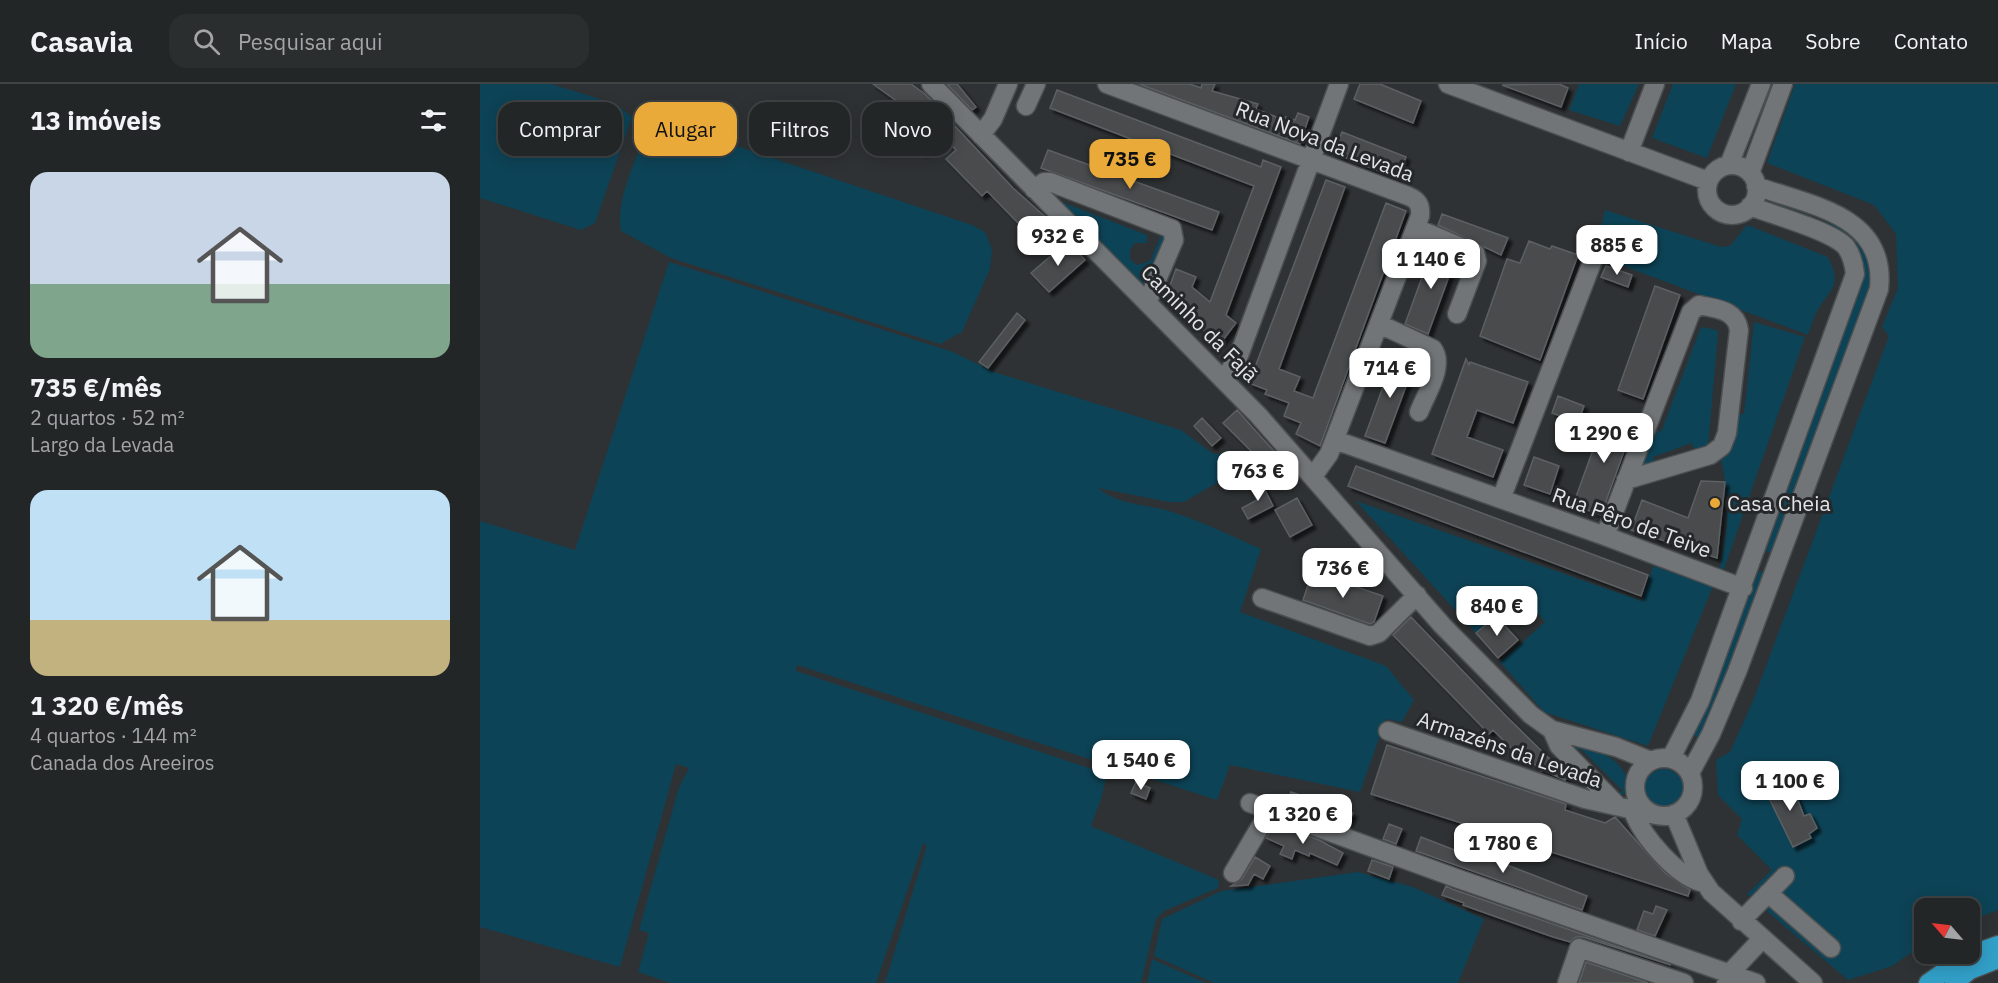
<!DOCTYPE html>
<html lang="pt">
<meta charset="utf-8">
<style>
body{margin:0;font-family:"IBM Plex Sans",sans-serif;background:#2b2e2f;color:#f1f3f6;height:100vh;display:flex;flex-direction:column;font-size:22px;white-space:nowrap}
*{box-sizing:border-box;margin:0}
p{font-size:20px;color:#a3a5a7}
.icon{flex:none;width:33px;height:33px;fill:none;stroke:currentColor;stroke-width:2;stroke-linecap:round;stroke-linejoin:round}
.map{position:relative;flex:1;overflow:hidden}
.details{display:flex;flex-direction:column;background:#232627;width:480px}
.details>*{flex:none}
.hud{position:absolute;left:18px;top:18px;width:570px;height:54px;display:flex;gap:12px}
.needle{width:39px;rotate:298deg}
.controls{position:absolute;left:1434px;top:814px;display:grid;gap:12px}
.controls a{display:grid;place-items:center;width:66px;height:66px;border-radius:12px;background:#232627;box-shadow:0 3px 15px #0003,0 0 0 2px #404344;font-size:30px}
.price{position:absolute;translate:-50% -51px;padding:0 14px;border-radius:12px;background:#fff;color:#222;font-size:20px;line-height:39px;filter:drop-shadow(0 2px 3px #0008)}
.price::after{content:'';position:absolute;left:50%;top:36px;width:18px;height:14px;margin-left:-9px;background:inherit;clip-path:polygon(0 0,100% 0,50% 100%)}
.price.active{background:#eaaa39;color:#111}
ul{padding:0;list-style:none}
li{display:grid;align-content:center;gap:12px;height:318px;padding:0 30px}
li span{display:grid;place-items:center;height:186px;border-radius:18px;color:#555}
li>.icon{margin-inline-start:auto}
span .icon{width:108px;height:108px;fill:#fffc;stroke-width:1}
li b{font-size:26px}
h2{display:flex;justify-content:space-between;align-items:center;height:72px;padding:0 30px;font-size:26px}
.tag{padding:0 21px;border-radius:18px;background:#232627;box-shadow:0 3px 15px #0003,0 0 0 2px #404344;font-size:21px;line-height:54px}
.tag.active{background:#eaaa39;color:#111}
header{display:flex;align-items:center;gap:36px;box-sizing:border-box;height:84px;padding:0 30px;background:#232627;border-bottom:2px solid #404344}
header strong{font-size:28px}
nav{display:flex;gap:33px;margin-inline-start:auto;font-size:21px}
.search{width:420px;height:54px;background:#2b2e2f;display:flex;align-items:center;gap:15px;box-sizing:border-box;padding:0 21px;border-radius:18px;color:#a3a5a7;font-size:22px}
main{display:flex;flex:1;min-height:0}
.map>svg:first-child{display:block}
.green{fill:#0d4356}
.building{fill:#484c4e;stroke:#5c6062;stroke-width:1.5;filter:url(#shadow)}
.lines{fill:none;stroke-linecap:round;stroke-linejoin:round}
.minor-casing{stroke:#4c4f50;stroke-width:21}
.highway-casing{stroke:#4c4f50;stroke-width:21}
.minor{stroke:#717577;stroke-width:18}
.highway{stroke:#329fc7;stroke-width:18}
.poi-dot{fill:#eaaa39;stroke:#25282a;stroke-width:2}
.labels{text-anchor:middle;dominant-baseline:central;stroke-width:6;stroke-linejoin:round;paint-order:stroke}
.street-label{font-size:21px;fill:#e2e4e5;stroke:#25282a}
.poi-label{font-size:21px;fill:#e2e4e5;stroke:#25282a;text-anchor:start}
</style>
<header>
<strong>Casavia</strong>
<div class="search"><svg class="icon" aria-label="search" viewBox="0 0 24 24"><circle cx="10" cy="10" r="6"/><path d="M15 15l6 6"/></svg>Pesquisar aqui</div>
<nav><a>Início</a><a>Mapa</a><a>Sobre</a><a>Contato</a></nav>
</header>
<main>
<section class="details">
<h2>13 imóveis<svg class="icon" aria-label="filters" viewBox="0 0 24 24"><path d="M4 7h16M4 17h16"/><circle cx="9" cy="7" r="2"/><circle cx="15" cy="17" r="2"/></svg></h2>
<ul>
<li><span style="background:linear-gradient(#c9d6e8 60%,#7fa58c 0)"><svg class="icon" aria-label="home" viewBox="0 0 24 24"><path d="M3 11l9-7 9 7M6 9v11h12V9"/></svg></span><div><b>735 €/mês</b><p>2 quartos · 52 m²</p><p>Largo da Levada</p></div></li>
<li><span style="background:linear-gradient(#bfe0f5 70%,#c2b280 0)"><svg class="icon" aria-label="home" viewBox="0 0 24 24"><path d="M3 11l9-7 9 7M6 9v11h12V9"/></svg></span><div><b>1 320 €/mês</b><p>4 quartos · 144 m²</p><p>Canada dos Areeiros</p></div></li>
</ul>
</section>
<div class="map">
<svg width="1518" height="899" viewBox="0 0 1518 899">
<defs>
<filter id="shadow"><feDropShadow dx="4" dy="4" stdDeviation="1.5" flood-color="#0009"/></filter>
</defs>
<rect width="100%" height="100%" fill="#2f3234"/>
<!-- green -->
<path class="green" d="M 0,0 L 71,0 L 136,20 L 152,33 L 115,139 L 101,146 L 0,114 Z
M 1099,0 L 1159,0 L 1140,42 L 1089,26 Z
M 1193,0 L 1256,0 L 1227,74 L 1172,54 Z
M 1315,0 L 1518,0 L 1518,826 L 1490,837 L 1490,825 L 1444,825 L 1444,860 L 1412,882 L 1368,896 L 1267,810 L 1292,786 L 1257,751 L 1262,735 L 1238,711 L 1236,676 L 1250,668 L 1273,617 L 1409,252 L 1402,243 L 1418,204 L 1416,150 L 1394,121 L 1287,79 Z
M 188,39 L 492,141 L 505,148 L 512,165 L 510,185 L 482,248 L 460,260 L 191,174 L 141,147 C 135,117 157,71 170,43 Z
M 582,118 L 667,151 L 667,159 L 655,159 L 650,166 L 650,175 L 657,181 L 670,177 L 682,149 L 687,154 L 665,205 L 582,123 Z
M 1301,121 L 1372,148 L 1389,168 L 1394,197 L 1295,471 L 1286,467 L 1377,214 L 1383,190 L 1379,173 L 1299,127 Z
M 1125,126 L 1241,163 L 1250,162 L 1267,141 L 1348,173 C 1362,201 1352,203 1339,224 C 1334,232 1331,242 1328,251 L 1114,171 Z
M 189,178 L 473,268 L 514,288 L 701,346 L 732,369 L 774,377 L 704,418 L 689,418 L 618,404 C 638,421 665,420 689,427 C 720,436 751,452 781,465 L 760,528 L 906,582 L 934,616 L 922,638 L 906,635 L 880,708 L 750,681 L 737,716 L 317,581 L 316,587 L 627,690 L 621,715 L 611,742 L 739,796 L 738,804 L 684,827 L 676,835 L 661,899 L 405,899 L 447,761 L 443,760 L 396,899 L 191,899 L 158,888 L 169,849 L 159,846 L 199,703 L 209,684 L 196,680 L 140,883 L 0,843 L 0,437 L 95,466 Z
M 1274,238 L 1325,253 L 1243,488 L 1239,486 C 1249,448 1250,413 1241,375 L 1251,356 L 1254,329 L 1264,330 Z
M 1221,243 L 1237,246 L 1238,250 L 1228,363 L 1215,368 L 1212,359 L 1173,373 L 1176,382 L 1159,383 L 1172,344 L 1181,348 Z
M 876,417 L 1162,517 L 1173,482 L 1233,502 L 1168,662 L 1064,628 L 1020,578 L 1065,538 L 1041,510 L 996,549 Z
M 1279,487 L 1288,489 L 1222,656 L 1214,652 Z
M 1082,658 C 1110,663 1140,670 1149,699 L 1144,710 L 1138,713 L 1134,710 L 1143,707 L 1101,665 L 1090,667 Z
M1165 704a19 19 0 1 1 38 0a19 19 0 1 1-38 0Z
M 878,788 L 933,803 L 1004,835 L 978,899 L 734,899 L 674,872 L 682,835 L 741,807 Z
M 672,875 L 726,899 L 667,899 Z"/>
<!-- building -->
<path class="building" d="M 393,0 L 431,0 L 445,10 L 533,104 L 571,138 L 558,152 L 542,135 L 538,139 L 507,107 L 502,112 L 466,75 L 476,66 L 455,45 L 444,69 L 429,61 L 437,40 L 419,27 L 422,21 Z
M 467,0 L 477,0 L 496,23 L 492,26 Z
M 659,0 L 710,0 L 721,4 L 722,0 L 735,0 L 732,7 L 778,20 L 776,25 L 804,36 L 805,33 L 815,36 L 818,29 L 829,33 L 820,60 Z
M 880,0 L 900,0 L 941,17 L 933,39 L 874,15 Z
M 1079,0 L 1088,4 L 1081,23 L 1022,1 Z
M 577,6 L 781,83 L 783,76 L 801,83 L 746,231 L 756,239 L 740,260 L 685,215 L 696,185 L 716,193 L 712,203 L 730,218 L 774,102 L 570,24 Z
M 862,48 L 926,73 L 918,95 L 854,69 Z
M 568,66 L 739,128 L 732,146 L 561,84 Z
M 846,96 L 865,103 L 799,285 L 820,293 L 814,307 L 833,314 L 906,119 L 926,127 L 840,362 L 816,350 L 821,339 L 804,332 L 809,319 L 785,310 L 787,306 L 769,299 Z
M 962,130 L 1028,154 L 1021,171 L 958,141 Z
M 588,157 L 605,176 L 569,208 L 551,189 Z
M 1049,157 L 1070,165 L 1072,162 L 1098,171 L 1060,276 L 1000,252 L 1027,175 L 1040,179 Z
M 953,163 L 976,173 L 948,250 L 925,240 Z
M 1126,182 L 1152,191 L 1148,203 L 1121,193 Z
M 1175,202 L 1200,211 L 1163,315 L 1138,306 Z
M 537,229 L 545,236 L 508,284 L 499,278 Z
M 915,270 L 935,278 L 905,359 L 885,352 Z
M 986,275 L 989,281 L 990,278 L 1048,298 L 1033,339 L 997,326 L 987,353 L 1023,366 L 1013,393 L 952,370 Z
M 1078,312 L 1104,322 L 1098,338 L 1072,329 Z
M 757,326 L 803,377 L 798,382 L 786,369 L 779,375 L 743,339 Z
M 1126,330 L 1154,340 L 1121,431 L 1093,421 Z
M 722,334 L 741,354 L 732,362 L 714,342 Z
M 1054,373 L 1079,382 L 1070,410 L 1044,401 Z
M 876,382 L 1168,491 L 1161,512 L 868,402 Z
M 1221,397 L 1245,398 L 1237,474 L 1151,446 L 1162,416 L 1208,434 Z
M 781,398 L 793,422 L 768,435 L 762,424 L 777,416 L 771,403 Z
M 817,414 L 832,441 L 810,453 L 795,426 Z
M 838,490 L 903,512 L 894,538 L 890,540 L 823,516 L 831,492 L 836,494 Z
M 1016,532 L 1038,556 L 1018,574 L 996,549 Z
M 931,533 L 1027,633 L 1088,693 L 1085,696 L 1063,686 L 1061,687 L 1041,666 L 1037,670 L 1013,646 L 1009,650 L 913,551 Z
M 907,661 L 1086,720 L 1085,726 L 1125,739 L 1135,733 L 1185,789 L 1210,806 L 1208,812 L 891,710 Z
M 1301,692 L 1305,704 L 1312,701 L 1324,732 L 1330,730 L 1337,744 L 1329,750 L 1331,754 L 1313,763 L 1284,704 Z
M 656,698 L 670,704 L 666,715 L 651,709 Z
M 811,708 L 873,729 L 869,738 L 866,737 L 864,741 L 806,720 Z
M 795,740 L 839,756 L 863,769 L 857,781 L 830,769 L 829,772 L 815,766 L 812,775 L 800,770 L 804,762 L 786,754 Z
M 909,740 L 922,745 L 916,760 L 903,755 Z
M 941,753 L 990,772 L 991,769 L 1022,779 L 1107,812 L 1102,826 L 936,767 Z
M 775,773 L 790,782 L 783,795 L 774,790 L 768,801 L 751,802 L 762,795 Z
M 892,776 L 913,783 L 909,795 L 888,787 Z
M 966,802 L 972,805 L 1191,881 L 1103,853 L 1096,853 L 1090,858 L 1073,853 L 983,821 L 984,819 L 962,811 Z
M 1176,822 L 1187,826 L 1175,852 L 1157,846 L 1164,827 L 1173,830 Z
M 1106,878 L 1168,899 L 1099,899 Z"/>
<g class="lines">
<defs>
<path id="minor" d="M 451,0 L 779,332 L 962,541 L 1051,631 L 1072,646 L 1136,663 L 1171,677
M 627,0 L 928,112 C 938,116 941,121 940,132 L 849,370 L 834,391
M 968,0 L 1228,97
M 546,22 L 556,0
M 501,51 L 513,35 L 528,0
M 1149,68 L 1175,0
M 1249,81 L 1281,0
M1227 106a25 25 0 1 1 50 0a25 25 0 1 1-50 0Z
M 1270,89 L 1303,0
M 554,105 L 564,98 L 570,98 L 692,145 L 694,156 L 667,219
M 936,144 L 995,169 L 997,177 L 977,230
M 899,240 L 953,265 C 965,282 946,310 939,328
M 744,295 L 758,274 L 859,0
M 855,356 L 1125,452 L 1263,504
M 1021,415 L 1113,176
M 1125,452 L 1211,228 L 1219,221 C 1236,225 1256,225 1259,246 L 1247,349 L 1242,362 L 1230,371 L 1146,396
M 782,514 L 890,552 L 899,549 L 937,511
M 1072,646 L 1079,662 L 1138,722
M 908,647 L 1105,715 L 1176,731
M 1191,674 L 1220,617 L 1375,190 C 1374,181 1372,171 1366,163 C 1352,147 1293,131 1270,122
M1155 703a29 29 0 1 1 58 0a29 29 0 1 1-58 0Z
M 1210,689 L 1231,650 L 1257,588 L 1399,205 C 1407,131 1331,122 1276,102
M 770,719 L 976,794 L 1276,899
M 1153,727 C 1162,752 1198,795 1225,799
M 1194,730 L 1219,790 L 1231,808 L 1333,899
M 753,789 L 790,726
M 1288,809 L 1351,864
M 1261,837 L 1305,792
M 1087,899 L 1099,864 L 1204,899
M 1246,899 L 1249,890 L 1282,855"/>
<path id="highway" d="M 1448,899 L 1485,873 L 1518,861
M 1474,899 L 1490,886 L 1518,875"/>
</defs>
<!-- minor casing -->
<use href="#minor" class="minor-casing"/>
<!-- highway casing -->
<use href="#highway" class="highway-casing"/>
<!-- minor -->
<use href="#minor" class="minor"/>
<!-- highway -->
<use href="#highway" class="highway"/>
</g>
<!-- markers -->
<circle class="poi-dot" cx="1235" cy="419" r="6"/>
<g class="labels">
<!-- street labels -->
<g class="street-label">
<text transform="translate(845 57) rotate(21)">Rua Nova da Levada</text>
<text transform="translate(720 239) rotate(45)">Caminho da Fajã</text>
<text transform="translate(1152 438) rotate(20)">Rua Pêro de Teive</text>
<text transform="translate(1030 665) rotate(19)">Armazéns da Levada</text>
</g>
<!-- poi labels -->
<g class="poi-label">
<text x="1247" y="419">Casa Cheia</text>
</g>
</g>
</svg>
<div class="controls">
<a><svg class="needle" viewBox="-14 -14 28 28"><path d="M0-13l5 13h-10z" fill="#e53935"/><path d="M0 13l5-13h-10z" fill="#a3a5a7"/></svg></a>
</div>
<b class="price active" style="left:650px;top:106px">735 €</b>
<b class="price" style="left:578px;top:183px">932 €</b>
<b class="price" style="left:1137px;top:192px">885 €</b>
<b class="price" style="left:951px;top:206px">1 140 €</b>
<b class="price" style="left:910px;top:315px">714 €</b>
<b class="price" style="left:1124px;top:380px">1 290 €</b>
<b class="price" style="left:778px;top:418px">763 €</b>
<b class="price" style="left:863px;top:515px">736 €</b>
<b class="price" style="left:1017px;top:553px">840 €</b>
<b class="price" style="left:661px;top:707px">1 540 €</b>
<b class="price" style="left:1310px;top:728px">1 100 €</b>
<b class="price" style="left:823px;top:761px">1 320 €</b>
<b class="price" style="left:1023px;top:790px">1 780 €</b>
<div class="hud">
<a class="tag">Comprar</a>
<a class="tag active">Alugar</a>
<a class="tag">Filtros</a>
<a class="tag">Novo</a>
</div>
</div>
</main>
